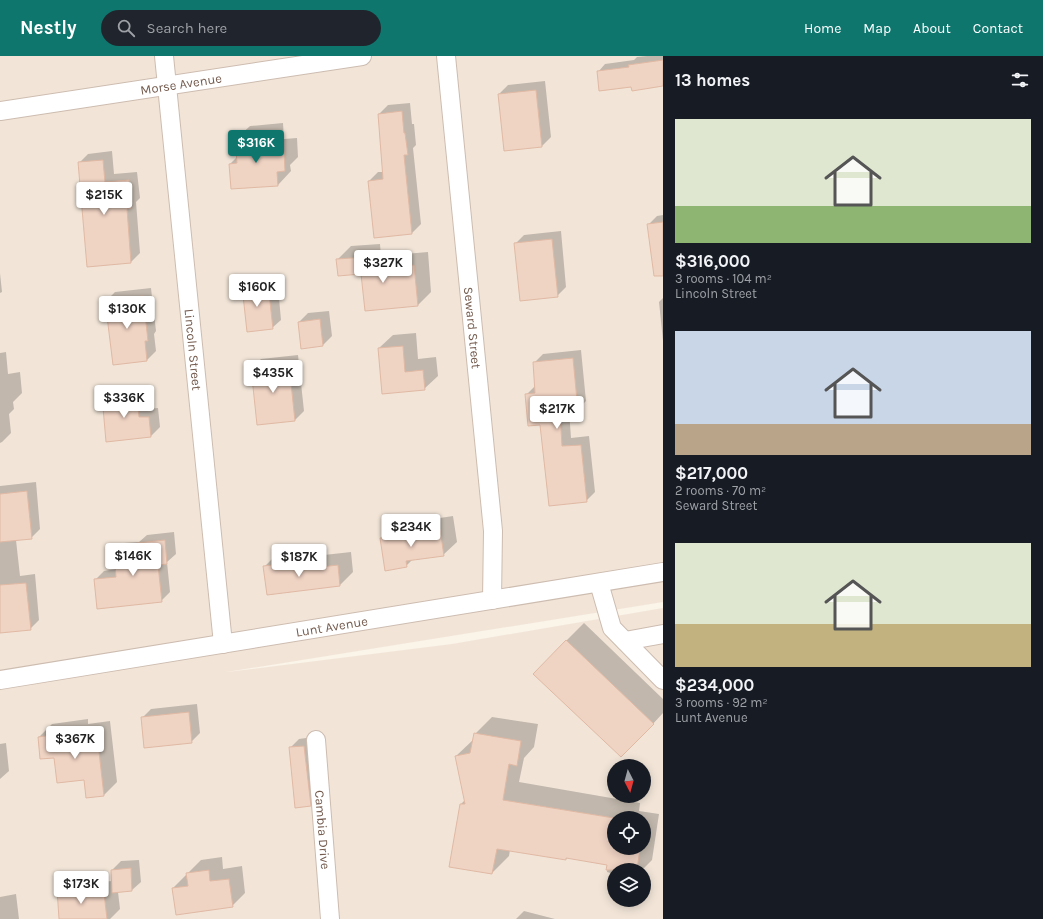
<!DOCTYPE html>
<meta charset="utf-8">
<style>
body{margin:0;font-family:Karla,sans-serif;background:#20242c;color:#f1f3f6;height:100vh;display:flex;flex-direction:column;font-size:15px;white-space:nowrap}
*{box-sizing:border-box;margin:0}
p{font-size:13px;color:#9ea1a6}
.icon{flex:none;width:22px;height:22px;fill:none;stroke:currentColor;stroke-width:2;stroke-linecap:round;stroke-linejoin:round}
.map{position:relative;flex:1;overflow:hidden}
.side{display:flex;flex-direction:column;background:#171b24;width:380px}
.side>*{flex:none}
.needle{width:26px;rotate:174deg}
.controls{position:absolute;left:607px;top:703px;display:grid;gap:8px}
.controls a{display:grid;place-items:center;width:44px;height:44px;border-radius:50%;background:#171b24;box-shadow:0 2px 10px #0003;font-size:20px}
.price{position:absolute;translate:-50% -34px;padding:0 9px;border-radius:4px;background:#fff;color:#222;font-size:13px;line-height:26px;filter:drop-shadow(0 1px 2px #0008)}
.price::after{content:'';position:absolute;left:50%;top:24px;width:12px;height:9px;margin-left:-6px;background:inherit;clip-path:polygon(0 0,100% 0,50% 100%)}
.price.active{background:#0f766e;color:#fff}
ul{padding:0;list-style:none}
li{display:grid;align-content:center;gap:8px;height:212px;padding:0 12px}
li span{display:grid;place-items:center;height:124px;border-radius:0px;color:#555}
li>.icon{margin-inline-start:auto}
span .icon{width:72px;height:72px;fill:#fffc;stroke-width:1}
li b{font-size:17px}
h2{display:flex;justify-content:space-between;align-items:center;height:48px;padding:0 12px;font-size:17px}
header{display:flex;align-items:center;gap:24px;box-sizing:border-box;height:56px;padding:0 20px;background:#0f766e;color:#fff}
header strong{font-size:19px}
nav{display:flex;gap:22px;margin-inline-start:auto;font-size:14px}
.search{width:280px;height:36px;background:#20242c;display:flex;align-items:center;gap:10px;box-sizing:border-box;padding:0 14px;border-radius:22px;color:#9ea1a6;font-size:15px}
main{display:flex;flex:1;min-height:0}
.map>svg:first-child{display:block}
.residential{fill:#f2e5d8;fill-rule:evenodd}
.shadow{fill:#0003;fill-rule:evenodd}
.building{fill:#efd3c3;stroke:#e0b9a4}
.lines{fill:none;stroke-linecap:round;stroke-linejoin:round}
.street-casing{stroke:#cdbcb0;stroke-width:20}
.street{stroke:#fff;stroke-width:18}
.labels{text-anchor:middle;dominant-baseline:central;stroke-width:4;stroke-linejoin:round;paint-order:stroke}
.street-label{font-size:13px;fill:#745b4e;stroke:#fef8f0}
</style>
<header>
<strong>Nestly</strong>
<div class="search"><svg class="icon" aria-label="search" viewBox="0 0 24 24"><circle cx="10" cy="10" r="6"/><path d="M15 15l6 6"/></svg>Search here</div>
<nav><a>Home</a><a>Map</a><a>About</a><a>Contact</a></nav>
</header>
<main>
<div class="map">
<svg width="663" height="863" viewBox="0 0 663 863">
<rect width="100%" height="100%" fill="#fbf4e9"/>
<!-- residential -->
<path class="residential" d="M 0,0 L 663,0 L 663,546 L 227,616 L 452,588 L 663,552 L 663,863 L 0,863 ZM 614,710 L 644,710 L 644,740 L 614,740 ZM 614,762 L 644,762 L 644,792 L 614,792 ZM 614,814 L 644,814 L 644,844 L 614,844 Z"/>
<!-- shadow -->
<path class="shadow" d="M 647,0 L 663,0 L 663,29 L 632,30 L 598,16 L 605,8 L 634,4 L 637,1 Z
M 545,25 L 551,81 L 542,90 L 499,38 L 508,29 Z
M 410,47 L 412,68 L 414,68 L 416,89 L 413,92 L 421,168 L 412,177 L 375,181 L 369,125 L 378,116 L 383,116 L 379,58 L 388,49 Z
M 283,67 L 284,83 L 297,82 L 298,101 L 290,109 L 291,115 L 278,129 L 232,132 L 230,108 L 238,100 L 236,83 L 250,70 Z
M 112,95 L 114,118 L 137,116 L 140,142 L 136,146 L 140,197 L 131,206 L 88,209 L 79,107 L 88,98 Z
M 663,159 L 663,200 L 648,169 L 657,160 Z
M 561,175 L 566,231 L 557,240 L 515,188 L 524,179 Z
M 380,188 L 381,200 L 428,196 L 431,236 L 418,249 L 366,254 L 362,217 L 337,204 L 351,190 Z
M 0,217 L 2,236 L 0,237 Z
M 277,220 L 281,264 L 272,272 L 244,231 L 252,222 Z
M 151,232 L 156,275 L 154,278 L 156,295 L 147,304 L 114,308 L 106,245 L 115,236 Z
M 663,242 L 663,285 L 659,246 Z
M 329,255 L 332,280 L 323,289 L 299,266 L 308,257 Z
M 416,277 L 418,303 L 436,301 L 438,320 L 424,333 L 383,337 L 379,292 L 393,279 Z
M 581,294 L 586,345 L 577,354 L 569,354 L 571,382 L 589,380 L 595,436 L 586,445 L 541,368 L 526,339 L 535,330 L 534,307 L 543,298 Z
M 6,296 L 8,318 L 20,316 L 22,337 L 13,346 L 14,353 L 9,358 L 11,377 L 2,386 L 0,387 L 0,297 Z
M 298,299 L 304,355 L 295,364 L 252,312 L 261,303 Z
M 137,329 L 138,334 L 145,334 L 148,353 L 158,352 L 160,371 L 151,380 L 103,340 L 112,331 Z
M 36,426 L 40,473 L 31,482 L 16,484 L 20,520 L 35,518 L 39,564 L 30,573 L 0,568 L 0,430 Z
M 453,460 L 457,486 L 443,499 L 413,503 L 406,510 L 381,482 L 394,469 Z
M 174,476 L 176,498 L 167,506 L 170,536 L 161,545 L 95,524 L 104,515 L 117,513 L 115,496 L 124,487 L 139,486 L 147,479 Z
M 314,493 L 315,500 L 351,496 L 353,516 L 340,529 L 264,511 L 278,497 Z
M 584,567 L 663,643 L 663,657 L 639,683 L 566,585 Z
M 197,648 L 200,677 L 191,686 L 142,662 L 151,653 Z
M 492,661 L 538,668 L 534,691 L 524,702 L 519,726 L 640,747 L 639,755 L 659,758 L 652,804 L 642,814 L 614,814 L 614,818 L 607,816 L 608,808 L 568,801 L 566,803 L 510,794 L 509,800 L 492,817 L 461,748 L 465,744 L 456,700 L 474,683 L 475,678 ZM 614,762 L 644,762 L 644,792 L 614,792 Z
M 88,663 L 88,668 L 110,665 L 117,726 L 104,739 L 55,701 L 39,681 L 52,668 Z
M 313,681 L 319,740 L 310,749 L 290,692 L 299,683 Z
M 6,687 L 9,715 L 0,723 L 0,688 Z
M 222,801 L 223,813 L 242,810 L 245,837 L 232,850 L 173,832 L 201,804 Z
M 139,804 L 141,826 L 132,834 L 118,836 L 120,853 L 110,863 L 60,863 L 58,833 L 71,820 L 90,818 L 90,827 L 112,825 L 112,814 L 121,805 Z
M 16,838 L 19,863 L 0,863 L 0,841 Z
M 524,855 L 555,863 L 516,863 Z"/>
<!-- building -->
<path class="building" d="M 663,4 L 663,30 L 632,35 L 631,31 L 599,35 L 597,15 L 629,11 L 628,9 Z
M 536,34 L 542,91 L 504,95 L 498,38 Z
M 402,55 L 404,77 L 405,77 L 408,99 L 404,99 L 412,178 L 374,182 L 368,125 L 383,123 L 378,58 Z
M 270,80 L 271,96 L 284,95 L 285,115 L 277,116 L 278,130 L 231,133 L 229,108 L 237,107 L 235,83 Z
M 103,104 L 105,126 L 129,124 L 131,152 L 127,153 L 131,207 L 87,211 L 78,106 Z
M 663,166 L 663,220 L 654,220 L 647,168 Z
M 552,183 L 558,241 L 520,245 L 514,187 Z
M 367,201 L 368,213 L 414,209 L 418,250 L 365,255 L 361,218 L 338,220 L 336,203 Z
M 268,228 L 273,273 L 247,276 L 242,230 Z
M 143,240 L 148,285 L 145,285 L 147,305 L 113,309 L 105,244 Z
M 320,263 L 323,290 L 301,293 L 298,266 Z
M 403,290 L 405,316 L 423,314 L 425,334 L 382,338 L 378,292 Z
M 573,302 L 578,355 L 560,356 L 562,390 L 581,389 L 587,446 L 549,450 L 540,369 L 528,370 L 525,338 L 535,337 L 533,306 Z
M 289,308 L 295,365 L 257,369 L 251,312 Z
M 129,337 L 129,343 L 137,342 L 139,361 L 149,361 L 151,381 L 106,386 L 102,340 Z
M 27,435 L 32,483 L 0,486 L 0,438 Z
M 440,473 L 444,500 L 406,505 L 407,511 L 385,515 L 380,482 Z
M 165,484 L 167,508 L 158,509 L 162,546 L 97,553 L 94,523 L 116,521 L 114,496 L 137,494 L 137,487 Z
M 301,506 L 302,513 L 338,509 L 340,530 L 267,539 L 263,510 Z
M 26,527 L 31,574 L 0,577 L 0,529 Z
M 566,584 L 654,668 L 621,701 L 533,618 Z
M 189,656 L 192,687 L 144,692 L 141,661 Z
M 75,676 L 75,680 L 97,678 L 104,740 L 86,742 L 84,724 L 57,727 L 54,702 L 40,703 L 38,681 Z
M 474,677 L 521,685 L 517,710 L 509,708 L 503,744 L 614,762 L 614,792 L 640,792 L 637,814 L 606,814 L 607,809 L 566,802 L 566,804 L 497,793 L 492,818 L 449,811 L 460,748 L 465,748 L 455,700 L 470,697 Z
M 304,690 L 311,750 L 295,752 L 289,691 Z
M 131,812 L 132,835 L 112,837 L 111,814 Z
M 209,814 L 210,825 L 229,823 L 233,851 L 176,859 L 172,832 L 188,830 L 186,817 Z
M 76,831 L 77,839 L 104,837 L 107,863 L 59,863 L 57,833 Z"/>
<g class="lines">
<defs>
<g id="street">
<path id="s1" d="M 164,0 L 223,588"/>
<path id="s2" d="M 446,0 L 493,475 L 492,544"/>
<path id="s3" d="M 0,55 L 362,0"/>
<path d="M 599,527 L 612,572 L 663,624"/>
<path d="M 625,585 L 663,578"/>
<path id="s4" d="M 0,624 L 663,516"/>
<path id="s5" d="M 316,684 L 330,863"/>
</g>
</defs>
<!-- street casing -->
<use href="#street" class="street-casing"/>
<!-- street -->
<use href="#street" class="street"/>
</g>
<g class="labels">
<!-- street labels -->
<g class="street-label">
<text stroke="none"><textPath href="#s3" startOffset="183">Morse Avenue</textPath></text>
<text stroke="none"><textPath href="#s2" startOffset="273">Seward Street</textPath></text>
<text stroke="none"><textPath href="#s1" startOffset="295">Lincoln Street</textPath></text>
<text stroke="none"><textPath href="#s4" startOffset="336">Lunt Avenue</textPath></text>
<text stroke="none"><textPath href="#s5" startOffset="90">Cambia Drive</textPath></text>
</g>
</g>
</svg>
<div class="controls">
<a><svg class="needle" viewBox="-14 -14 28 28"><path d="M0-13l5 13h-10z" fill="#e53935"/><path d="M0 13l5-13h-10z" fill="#9ea1a6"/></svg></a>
<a><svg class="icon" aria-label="locate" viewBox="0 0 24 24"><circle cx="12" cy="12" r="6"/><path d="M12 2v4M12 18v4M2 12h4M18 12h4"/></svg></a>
<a><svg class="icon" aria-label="layers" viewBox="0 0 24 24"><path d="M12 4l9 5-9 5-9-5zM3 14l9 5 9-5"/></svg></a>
</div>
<b class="price active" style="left:256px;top:108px">$316K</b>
<b class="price" style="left:104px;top:160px">$215K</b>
<b class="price" style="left:383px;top:228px">$327K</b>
<b class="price" style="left:257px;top:252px">$160K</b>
<b class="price" style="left:127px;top:274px">$130K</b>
<b class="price" style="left:273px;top:338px">$435K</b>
<b class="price" style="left:124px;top:363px">$336K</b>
<b class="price" style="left:557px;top:374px">$217K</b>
<b class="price" style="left:411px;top:492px">$234K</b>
<b class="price" style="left:133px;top:521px">$146K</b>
<b class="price" style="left:299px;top:522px">$187K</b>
<b class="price" style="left:75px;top:704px">$367K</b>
<b class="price" style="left:81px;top:849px">$173K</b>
</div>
<section class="side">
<h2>13 homes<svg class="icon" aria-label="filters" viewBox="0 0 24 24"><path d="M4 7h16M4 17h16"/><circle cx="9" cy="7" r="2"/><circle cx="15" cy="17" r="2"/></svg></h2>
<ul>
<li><span style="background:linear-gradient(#dfe7d0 70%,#8fb573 0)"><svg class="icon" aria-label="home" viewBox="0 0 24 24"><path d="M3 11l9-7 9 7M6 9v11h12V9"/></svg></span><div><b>$316,000</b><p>3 rooms · 104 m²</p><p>Lincoln Street</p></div></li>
<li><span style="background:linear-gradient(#c9d6e8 75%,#b9a48a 0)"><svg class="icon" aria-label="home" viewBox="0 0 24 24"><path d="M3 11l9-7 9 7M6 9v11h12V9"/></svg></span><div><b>$217,000</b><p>2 rooms · 70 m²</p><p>Seward Street</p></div></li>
<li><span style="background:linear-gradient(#dfe7d0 65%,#c2b280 0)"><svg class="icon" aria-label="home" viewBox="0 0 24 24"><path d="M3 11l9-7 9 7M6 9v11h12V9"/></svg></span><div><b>$234,000</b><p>3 rooms · 92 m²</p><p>Lunt Avenue</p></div></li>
</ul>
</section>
</main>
